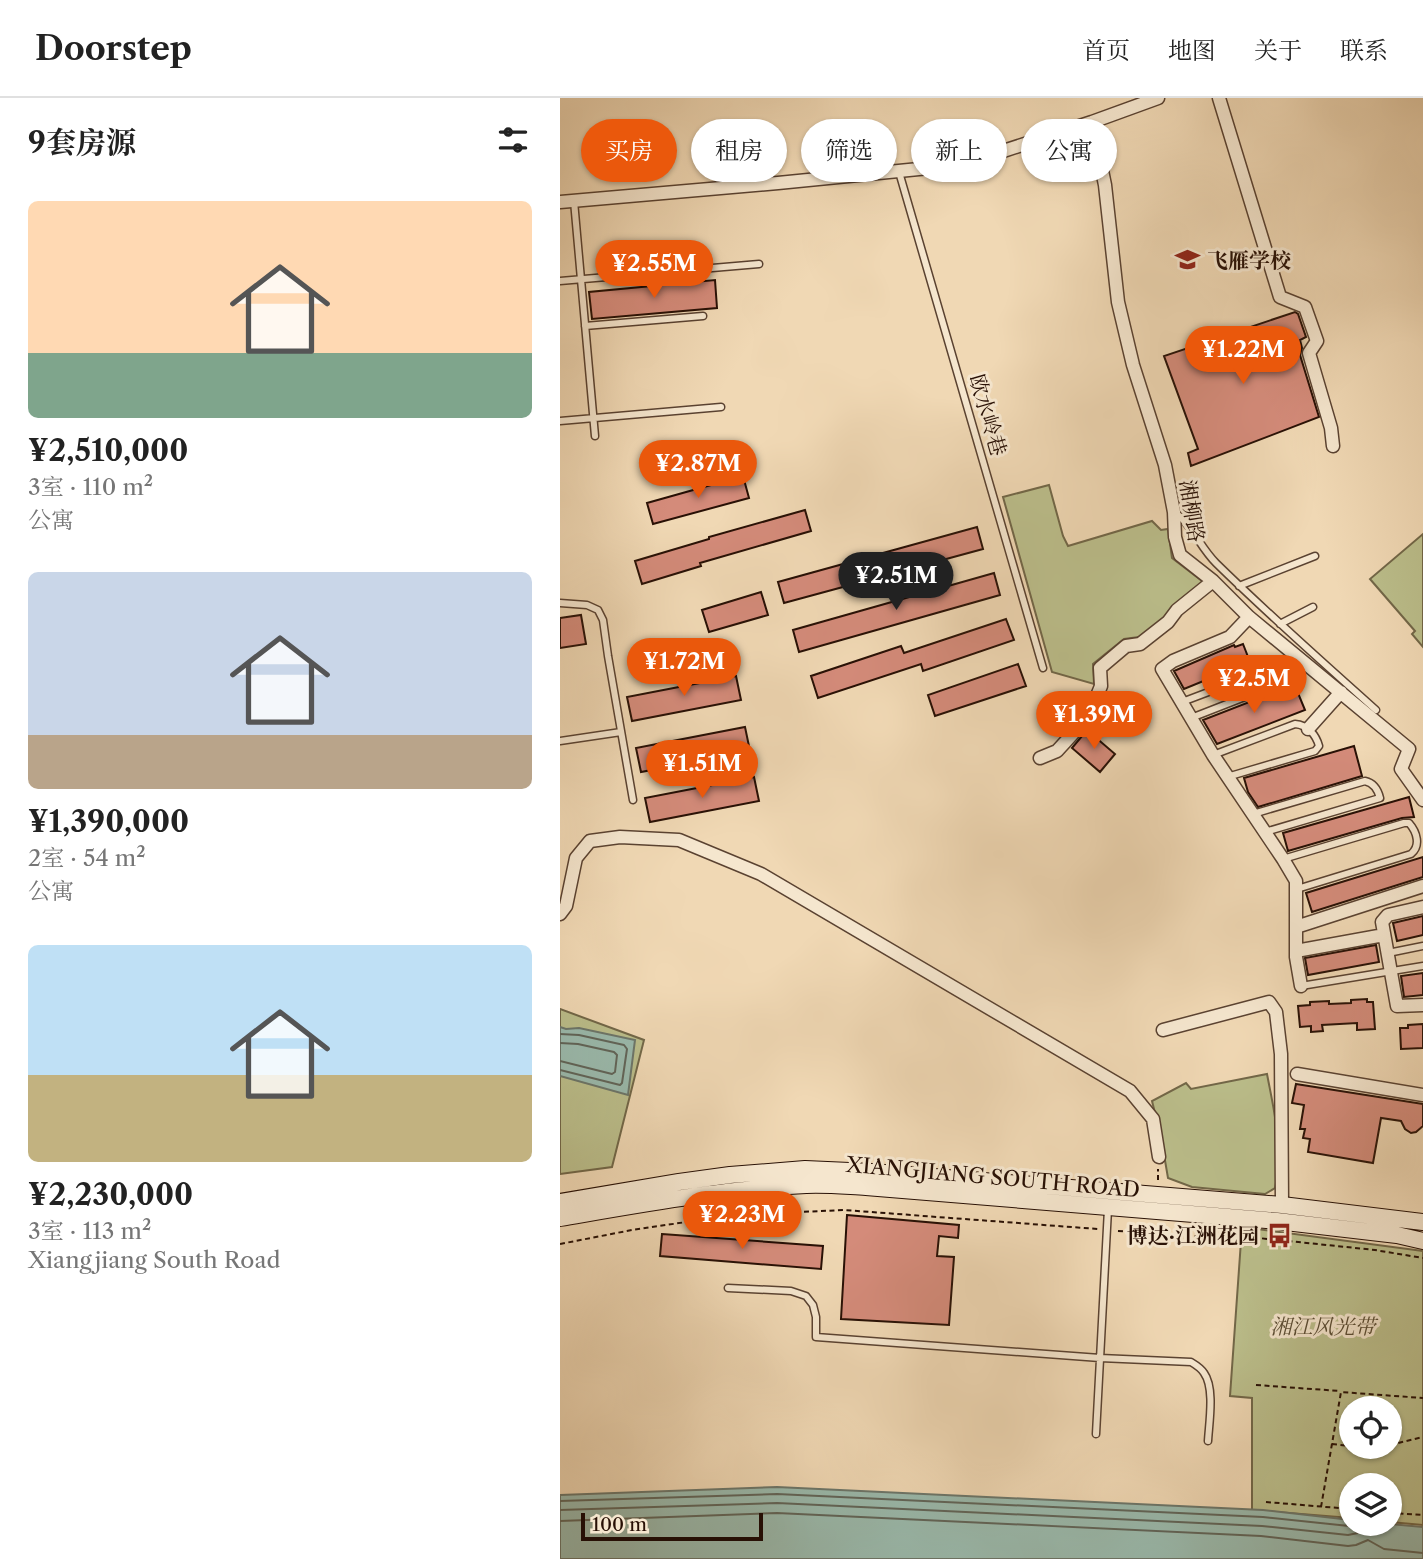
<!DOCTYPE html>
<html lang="zh">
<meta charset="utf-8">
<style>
body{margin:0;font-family:"Libre Caslon Text","Noto Serif SC",serif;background:#f6f6f6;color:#222;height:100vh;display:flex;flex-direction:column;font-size:26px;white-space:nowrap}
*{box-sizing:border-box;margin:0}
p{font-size:23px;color:#767676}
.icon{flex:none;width:38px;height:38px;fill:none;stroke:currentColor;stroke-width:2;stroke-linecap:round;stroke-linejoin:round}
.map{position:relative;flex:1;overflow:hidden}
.side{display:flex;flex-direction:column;background:#fff;width:560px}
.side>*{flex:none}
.guide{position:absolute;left:21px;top:21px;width:665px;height:63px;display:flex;gap:14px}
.tools{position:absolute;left:779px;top:1298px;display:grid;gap:14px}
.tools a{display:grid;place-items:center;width:63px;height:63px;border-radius:50%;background:#fff;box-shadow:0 2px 5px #0004;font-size:35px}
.scale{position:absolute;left:21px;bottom:18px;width:182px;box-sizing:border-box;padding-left:7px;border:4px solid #281005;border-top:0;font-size:19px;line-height:24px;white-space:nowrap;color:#281005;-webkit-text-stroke:5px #f5e6ce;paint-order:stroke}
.price{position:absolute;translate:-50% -60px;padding:0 16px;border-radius:24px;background:#ea580c;color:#fff;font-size:23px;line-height:46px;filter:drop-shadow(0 2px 4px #0008)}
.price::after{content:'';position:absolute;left:50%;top:42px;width:21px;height:16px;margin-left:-10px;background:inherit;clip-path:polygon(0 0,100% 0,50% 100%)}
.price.active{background:#222;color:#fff}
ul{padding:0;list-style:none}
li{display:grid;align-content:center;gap:14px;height:371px;padding:0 28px}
li span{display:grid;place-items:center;height:217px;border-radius:10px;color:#555}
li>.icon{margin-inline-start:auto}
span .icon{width:126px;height:126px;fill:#fffc;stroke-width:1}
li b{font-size:30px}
h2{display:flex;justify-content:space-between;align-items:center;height:84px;padding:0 28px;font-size:30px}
.pill{padding:0 24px;border-radius:32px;background:#fff;box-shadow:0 2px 5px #0004;font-size:24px;line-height:63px}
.pill.active{background:#ea580c;color:#fff}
header{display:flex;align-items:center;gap:42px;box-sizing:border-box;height:98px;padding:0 35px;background:#fff;border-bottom:2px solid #e0e0e0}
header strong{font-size:33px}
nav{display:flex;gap:38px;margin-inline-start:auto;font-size:24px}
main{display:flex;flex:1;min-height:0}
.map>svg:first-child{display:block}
.green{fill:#bbbe8b;stroke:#726748;stroke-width:2;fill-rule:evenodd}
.water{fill:#9abaad;stroke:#6c766a;stroke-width:2}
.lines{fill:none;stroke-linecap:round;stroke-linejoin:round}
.shore{stroke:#616559;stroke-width:2}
.building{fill:#d48b7a;stroke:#281005;stroke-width:2}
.lane-casing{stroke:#5a4231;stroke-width:9}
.street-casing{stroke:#5a4231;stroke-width:15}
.secondary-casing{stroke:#281005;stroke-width:18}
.path{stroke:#281005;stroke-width:2;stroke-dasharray:5 3.5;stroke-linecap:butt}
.lane{stroke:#f5e6ce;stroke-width:6}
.street{stroke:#f5e6ce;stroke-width:12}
.secondary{stroke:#f5e6ce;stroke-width:16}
.labels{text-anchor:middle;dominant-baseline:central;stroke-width:6;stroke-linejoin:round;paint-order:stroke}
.poi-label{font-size:21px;font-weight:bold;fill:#281005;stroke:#f5e6ce;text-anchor:start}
.street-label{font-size:21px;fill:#281005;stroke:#f5e6ce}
.park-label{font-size:21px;font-style:italic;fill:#5b4d34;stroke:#f5e6ce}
</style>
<header>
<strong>Doorstep</strong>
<nav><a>首页</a><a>地图</a><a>关于</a><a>联系</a></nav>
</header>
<main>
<section class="side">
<h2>9套房源<svg class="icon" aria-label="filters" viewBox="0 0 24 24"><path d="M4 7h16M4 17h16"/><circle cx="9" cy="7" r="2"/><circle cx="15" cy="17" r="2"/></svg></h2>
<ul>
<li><span style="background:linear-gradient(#ffd9b3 70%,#7fa58c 0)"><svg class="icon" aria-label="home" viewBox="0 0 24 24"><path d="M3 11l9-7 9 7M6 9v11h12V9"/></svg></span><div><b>¥2,510,000</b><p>3室 · 110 m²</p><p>公寓</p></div></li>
<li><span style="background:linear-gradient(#c9d6e8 75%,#b9a48a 0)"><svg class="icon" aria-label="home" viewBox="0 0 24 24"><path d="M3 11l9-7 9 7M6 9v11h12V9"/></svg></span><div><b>¥1,390,000</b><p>2室 · 54 m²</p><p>公寓</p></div></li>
<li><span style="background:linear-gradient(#bfe0f5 60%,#c2b280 0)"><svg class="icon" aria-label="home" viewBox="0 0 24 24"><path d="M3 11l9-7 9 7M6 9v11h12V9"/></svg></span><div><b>¥2,230,000</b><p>3室 · 113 m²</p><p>Xiangjiang South Road</p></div></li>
</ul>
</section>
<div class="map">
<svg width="863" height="1461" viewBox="0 0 863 1461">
<rect width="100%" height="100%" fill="#f0d8b4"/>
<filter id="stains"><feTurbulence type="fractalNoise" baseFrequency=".00286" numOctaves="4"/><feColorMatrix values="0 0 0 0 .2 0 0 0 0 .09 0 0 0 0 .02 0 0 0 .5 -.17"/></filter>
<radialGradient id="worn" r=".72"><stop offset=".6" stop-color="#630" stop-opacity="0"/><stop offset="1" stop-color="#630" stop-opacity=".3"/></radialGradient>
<!-- green -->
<path class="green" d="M 489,387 L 503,438 L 508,448 L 592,423 L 601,432 L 608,431 L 612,460 L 642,483 L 641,486 L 605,520 L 579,539 L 564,541 L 533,566 L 534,586 L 492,574 L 443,399 Z
M 863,436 L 863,549 L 852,536 L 855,533 L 810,481 Z
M 0,911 L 84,942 L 52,1069 L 0,1076 Z
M 707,976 C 714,1013 724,1052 715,1090 L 705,1096 L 632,1089 L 608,1080 L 601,1039 L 592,1003 L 626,985 L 631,991 Z
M 682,1129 L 863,1153 L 863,1427 L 830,1424 L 830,1388 L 791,1388 L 791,1420 L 692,1412 L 692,1300 L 670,1298 ZM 791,1311 L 830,1311 L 830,1349 L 791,1349 Z"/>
<!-- water -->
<path class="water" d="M 0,929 L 6,931 L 19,930 L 75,942 L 68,997 L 0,978 Z
M 217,1389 L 703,1412 L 791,1422 L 791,1426 L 830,1426 L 863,1429 L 863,1461 L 0,1461 L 0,1397 Z"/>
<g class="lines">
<!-- shore -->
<path class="shore" d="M 0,936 L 19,937 L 64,947 L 67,951 L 62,985 L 60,987 L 0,972
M 0,945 L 18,946 L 54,954 L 57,957 L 55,974 L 52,976 L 0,963
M 0,1403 L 217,1396 L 703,1419 L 789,1428 L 795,1426
M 0,1412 L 217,1405 L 702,1428 L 788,1437 L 798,1435 L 805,1426
M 0,1423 L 217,1415 L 701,1438 L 788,1448 L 796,1447 L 808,1442 L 824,1451 L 863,1455"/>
</g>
<!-- building -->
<path class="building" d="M 155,182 L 157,210 L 32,221 L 29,194 Z
M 735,214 L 738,216 L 746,239 L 740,242 L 742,250 L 740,257 L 759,319 L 631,368 L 628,355 L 638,351 L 604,258 Z
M 183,378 L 189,400 L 93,426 L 87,405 Z
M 245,412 L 251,433 L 140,465 L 141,468 L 82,486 L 75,463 L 149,441 L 149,439 Z
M 417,429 L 423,451 L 224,505 L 218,484 Z
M 434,475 L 440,497 L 239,554 L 233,532 Z
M 201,494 L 208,517 L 149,534 L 142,512 Z
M 21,517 L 26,546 L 0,550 L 0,520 Z
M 446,521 L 454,542 L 363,573 L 361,566 L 258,600 L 251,578 L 341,548 L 344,555 Z
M 683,546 L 690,564 L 624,591 L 614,573 L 674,547 L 675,549 Z
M 458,566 L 466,588 L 375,618 L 368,597 Z
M 176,578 L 181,602 L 72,623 L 67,599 Z
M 728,589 L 731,598 L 738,595 L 745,612 L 657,646 L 643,622 Z
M 185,629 L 190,653 L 81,674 L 76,650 Z
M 527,632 L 555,656 L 540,674 L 512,650 Z
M 794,648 L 802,678 L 698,709 L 688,694 L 684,680 Z
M 194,679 L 199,703 L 90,724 L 85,700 Z
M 849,699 L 854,719 L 842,720 L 728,753 L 723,735 Z
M 863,759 L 863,779 L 752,814 L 746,795 Z
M 863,818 L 863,837 L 837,843 L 833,825 Z
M 816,847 L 819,864 L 748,877 L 745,860 Z
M 863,875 L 863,897 L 844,899 L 841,878 Z
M 807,901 L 807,904 L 813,904 L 815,931 L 797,932 L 797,925 L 762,927 L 763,933 L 751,934 L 751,928 L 740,929 L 738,908 L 750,907 L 750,904 L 769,903 L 769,906 L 791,905 L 791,902 Z
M 863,926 L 863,950 L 841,951 L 840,930 L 848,930 L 848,927 Z
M 736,986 L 863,1006 L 863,1028 L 856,1034 L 851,1035 L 845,1031 L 841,1023 L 821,1020 L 813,1065 L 748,1054 L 750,1041 L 743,1040 L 745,1031 L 740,1031 L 744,1007 L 732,1005 Z
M 287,1117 L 399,1127 L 398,1140 L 379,1138 L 377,1158 L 394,1159 L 389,1227 L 281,1221 Z
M 102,1136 L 263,1148 L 261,1171 L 100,1158 Z"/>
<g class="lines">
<defs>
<path id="lane" d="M 339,74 L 483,570
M 14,103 L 35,338
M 0,183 L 199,166
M 25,228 L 143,218
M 0,323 L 161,309
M 616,415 C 634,430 640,449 656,465 C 708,516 762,564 816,612
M 679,488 L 755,458
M 0,505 L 27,507 L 38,512 L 43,522 L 48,558 L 73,702
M 720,526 L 753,509
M 622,604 L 688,579 L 698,589 L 695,595 L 631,620
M 0,643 L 61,634
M 653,657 L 735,626 C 748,627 756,637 759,648 L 755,653 L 667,679
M 693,716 L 805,683 C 814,685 818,692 820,700 L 705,734
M 723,761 L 844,725 L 849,725 C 857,734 861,748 851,756 L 737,791
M 828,855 L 863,848
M 741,888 L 863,868
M 168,1190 L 231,1193 L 246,1198 L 253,1207 L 256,1219 L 256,1239 L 540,1260 L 631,1264 C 636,1267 641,1270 644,1275 C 655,1290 649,1325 648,1343
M 536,1336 L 548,1111"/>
<path id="street" d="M 659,0 L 720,199 L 745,209 L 757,243 L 749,255 L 771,330 L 773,348
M 532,24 L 545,87 L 558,204 L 573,267 L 605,367 L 614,414 L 615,439 L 620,457 L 653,483 L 689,519 L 849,651 L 841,671 L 863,702
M 0,104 L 218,85 L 389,68 L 428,58 L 532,24 L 598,0
M 689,519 L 670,539 L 613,563 L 602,571 L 653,657 L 723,761 L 736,783 L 736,859 L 741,888
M 748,631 L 781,594
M 480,660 L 497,653 L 518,630 L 532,610 L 541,588 L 540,570 L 566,548 L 580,546 L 608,524 L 617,512 L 653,483
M 863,809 L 828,817 L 822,824 L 837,908 L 863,907
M 0,816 L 6,808 L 16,760 L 30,743 L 60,739 L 119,742 L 201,776 L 570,993 L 593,1021 L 599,1059
M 736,829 L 863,788
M 736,853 L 824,837
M 603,932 L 709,904 L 716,914 L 721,956 L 722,1107
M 737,976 L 863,997"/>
<path id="secondary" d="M 0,1104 L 119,1084 L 170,1077 L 245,1071 L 312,1074 L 722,1107 L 863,1124
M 0,1120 C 82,1106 163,1091 246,1087 C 266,1086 286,1088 306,1089 L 717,1123 L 837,1137 L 863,1143"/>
</defs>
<!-- lane casing -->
<use href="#lane" class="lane-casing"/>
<!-- street casing -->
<use href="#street" class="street-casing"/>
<!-- secondary casing -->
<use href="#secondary" class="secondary-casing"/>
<!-- path -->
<path class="path" d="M 598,1082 L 598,1071
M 558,1133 L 655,1140 L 679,1138 L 815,1152 L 863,1160
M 0,1146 L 72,1132 L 174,1117 L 284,1112 L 538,1131
M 696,1287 L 780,1293
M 772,1346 L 791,1348
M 830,1347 L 863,1339
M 800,1349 L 806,1349
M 706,1404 L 791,1411
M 761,1409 L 781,1294 L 863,1300
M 830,1415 L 863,1417"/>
<!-- lane -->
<use href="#lane" class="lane"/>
<!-- street -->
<use href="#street" class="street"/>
<!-- secondary -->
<use href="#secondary" class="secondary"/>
</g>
<!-- icons -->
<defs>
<symbol id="school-bare" viewBox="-9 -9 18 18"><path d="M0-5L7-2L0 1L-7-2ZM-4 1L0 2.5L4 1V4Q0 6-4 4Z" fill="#8f2418" stroke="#f5e6ce" stroke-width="2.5" paint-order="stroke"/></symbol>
<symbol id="bus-bare" viewBox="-9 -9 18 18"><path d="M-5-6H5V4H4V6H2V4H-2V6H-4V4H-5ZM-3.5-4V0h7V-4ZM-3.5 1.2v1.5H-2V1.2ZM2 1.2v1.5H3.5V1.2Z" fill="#8f2418" stroke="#f5e6ce" stroke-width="2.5" paint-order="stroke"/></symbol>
</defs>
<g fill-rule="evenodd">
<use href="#school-bare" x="610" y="144" width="35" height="35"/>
<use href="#bus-bare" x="702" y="1120" width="35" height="35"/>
</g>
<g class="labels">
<!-- poi labels -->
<g class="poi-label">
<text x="647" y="162">飞雁学校</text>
<text x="699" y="1137" text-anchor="end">博达·江洲花园</text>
</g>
<!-- street labels -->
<g class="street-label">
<text transform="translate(428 317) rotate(74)">欧水岭巷</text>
<text transform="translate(632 413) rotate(81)">湘柳路</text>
<text transform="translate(433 1079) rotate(5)">XIANGJIANG SOUTH ROAD</text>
</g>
<!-- park labels -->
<g class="park-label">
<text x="763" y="1228">湘江风光带</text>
</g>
</g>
<rect width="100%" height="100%" filter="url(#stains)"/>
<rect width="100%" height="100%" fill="url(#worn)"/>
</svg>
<div class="tools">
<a><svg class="icon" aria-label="locate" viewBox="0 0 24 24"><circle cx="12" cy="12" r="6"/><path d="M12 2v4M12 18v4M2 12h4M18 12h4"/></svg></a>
<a><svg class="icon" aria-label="layers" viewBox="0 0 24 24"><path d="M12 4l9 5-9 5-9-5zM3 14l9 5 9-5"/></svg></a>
</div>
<div class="scale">100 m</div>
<b class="price" style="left:94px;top:202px">¥2.55M</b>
<b class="price" style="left:683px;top:288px">¥1.22M</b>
<b class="price" style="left:138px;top:402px">¥2.87M</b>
<b class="price active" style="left:336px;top:514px">¥2.51M</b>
<b class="price" style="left:124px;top:600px">¥1.72M</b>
<b class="price" style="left:694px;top:617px">¥2.5M</b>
<b class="price" style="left:534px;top:653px">¥1.39M</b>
<b class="price" style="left:142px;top:702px">¥1.51M</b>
<b class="price" style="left:182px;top:1153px">¥2.23M</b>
<div class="guide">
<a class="pill active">买房</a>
<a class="pill">租房</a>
<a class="pill">筛选</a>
<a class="pill">新上</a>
<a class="pill">公寓</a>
</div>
</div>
</main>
